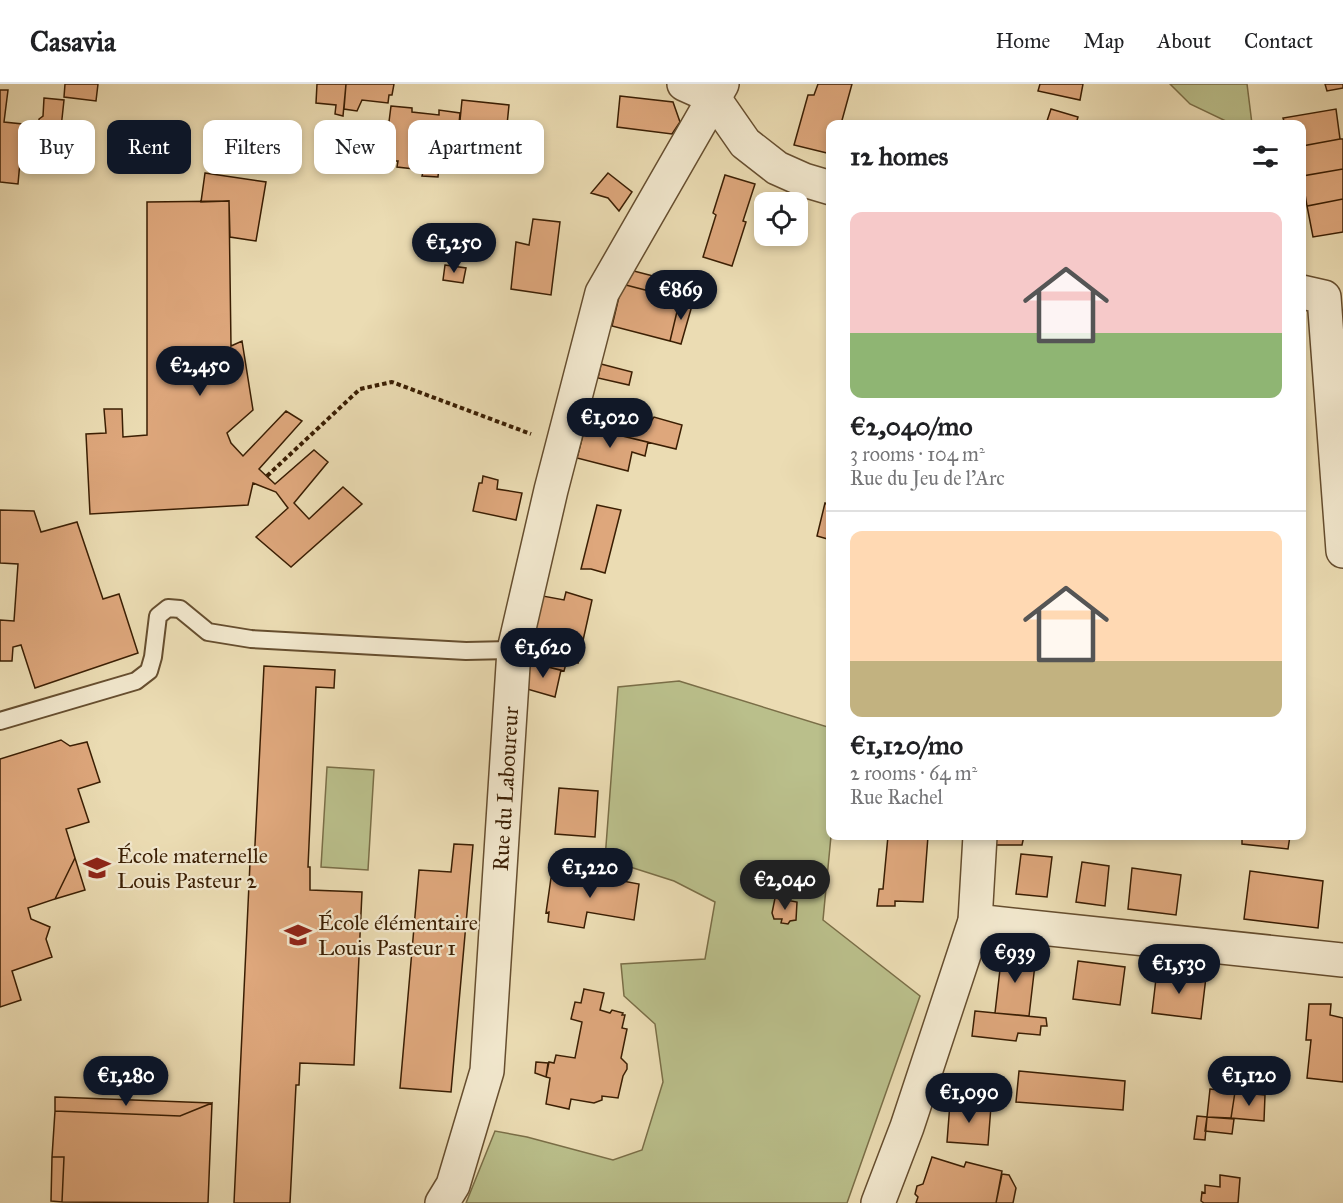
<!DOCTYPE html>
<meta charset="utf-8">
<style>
body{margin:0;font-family:"IM FELL Great Primer",serif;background:#f6f6f6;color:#202124;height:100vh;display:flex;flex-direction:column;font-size:22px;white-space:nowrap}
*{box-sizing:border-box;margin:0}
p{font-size:20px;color:#757577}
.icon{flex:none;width:33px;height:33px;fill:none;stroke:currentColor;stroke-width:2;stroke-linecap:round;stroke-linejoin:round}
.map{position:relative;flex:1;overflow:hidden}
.side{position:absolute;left:826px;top:36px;width:480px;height:720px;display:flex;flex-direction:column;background:#fff;border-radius:12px;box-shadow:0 3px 9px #0003}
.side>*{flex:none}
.banner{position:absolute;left:18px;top:36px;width:570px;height:54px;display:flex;gap:12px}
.fabs{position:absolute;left:754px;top:108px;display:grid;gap:12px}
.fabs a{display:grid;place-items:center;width:54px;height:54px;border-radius:12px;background:#fff;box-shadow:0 3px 9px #0003;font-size:30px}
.price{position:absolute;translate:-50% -51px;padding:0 14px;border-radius:21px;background:#111827;color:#fff;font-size:20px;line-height:39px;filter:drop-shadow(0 2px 3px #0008)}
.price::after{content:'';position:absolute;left:50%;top:36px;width:18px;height:14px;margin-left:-9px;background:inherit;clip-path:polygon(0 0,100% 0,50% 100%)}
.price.current{background:#222;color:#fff}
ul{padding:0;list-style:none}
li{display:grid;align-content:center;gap:12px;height:318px;padding:0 24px}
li+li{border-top:2px solid #e0e0e0}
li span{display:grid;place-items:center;height:186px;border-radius:12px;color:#555}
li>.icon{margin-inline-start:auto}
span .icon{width:108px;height:108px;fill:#fffc;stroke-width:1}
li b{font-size:26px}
h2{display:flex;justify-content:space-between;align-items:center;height:72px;padding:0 24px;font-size:26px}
.chip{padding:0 21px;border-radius:12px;background:#fff;box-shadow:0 3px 9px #0003;font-size:21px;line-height:54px}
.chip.current{background:#111827;color:#fff}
header{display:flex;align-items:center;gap:36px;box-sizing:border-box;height:84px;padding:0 30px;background:#fff;border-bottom:2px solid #e0e0e0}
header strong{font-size:28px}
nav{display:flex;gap:33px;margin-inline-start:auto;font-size:21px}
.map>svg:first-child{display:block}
.green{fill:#babf8b;stroke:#7a6e47;stroke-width:1.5}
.building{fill:#dea77c;stroke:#3a1e03;stroke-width:1.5}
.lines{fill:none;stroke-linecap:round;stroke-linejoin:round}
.lane-casing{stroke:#664e2f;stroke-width:20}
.street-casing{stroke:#664e2f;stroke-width:36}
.path{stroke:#3a1e03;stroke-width:4;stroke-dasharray:4.5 3;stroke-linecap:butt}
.lane{stroke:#f2e8ce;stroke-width:16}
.street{stroke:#f2e8ce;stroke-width:33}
.labels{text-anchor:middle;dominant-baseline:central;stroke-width:4.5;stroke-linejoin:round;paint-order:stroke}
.street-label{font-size:22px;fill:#3a1e03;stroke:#f2e8ce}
.poi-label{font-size:22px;fill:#3a1e03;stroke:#f2e8ce;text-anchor:start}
</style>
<header>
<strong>Casavia</strong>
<nav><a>Home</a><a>Map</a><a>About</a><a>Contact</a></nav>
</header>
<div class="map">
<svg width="1343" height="1119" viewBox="0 0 1343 1119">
<rect width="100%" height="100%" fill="#ebdcb3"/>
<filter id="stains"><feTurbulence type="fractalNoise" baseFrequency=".00333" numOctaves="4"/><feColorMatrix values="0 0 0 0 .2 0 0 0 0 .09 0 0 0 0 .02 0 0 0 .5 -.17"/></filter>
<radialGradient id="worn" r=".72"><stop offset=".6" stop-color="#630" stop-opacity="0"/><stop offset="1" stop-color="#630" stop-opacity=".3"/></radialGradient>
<!-- green -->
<path class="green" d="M 1170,0 L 1247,0 L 1252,40 L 1232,40 L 1190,20 Z
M 679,597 L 831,644 L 831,752 L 823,836 L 920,912 L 847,1119 L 466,1119 L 495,1047 L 527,1053 L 613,1076 L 642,1066 L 663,998 L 655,940 L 624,912 L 621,880 L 705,875 L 715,818 L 674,797 L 605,775 L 618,603 Z
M 327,683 L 374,686 L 368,786 L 321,783 Z"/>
<!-- building -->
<path class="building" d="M 65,0 L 98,0 L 96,17 L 64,13 Z
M 317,0 L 346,0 L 343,32 L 335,30 L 336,21 L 316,19 Z
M 346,0 L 394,0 L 392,11 L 389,11 L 388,19 L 362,16 L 357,27 L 344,25 Z
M 818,0 L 852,0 L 841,40 L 831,40 L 831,70 L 794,61 L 808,11 L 814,11 Z
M 1040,0 L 1083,0 L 1080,16 L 1038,7 Z
M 1325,0 L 1343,0 L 1343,4 L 1327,7 Z
M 0,6 L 8,6 L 4,38 L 61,44 L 58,81 L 20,78 L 18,100 L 0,98 Z
M 620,12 L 673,18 L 680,38 L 672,50 L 617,43 Z
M 44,14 L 64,16 L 61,44 L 39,42 L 39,35 L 43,32 Z
M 462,16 L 509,21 L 506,51 L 475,48 L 473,57 L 458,57 Z
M 391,22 L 412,24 L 412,28 L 439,31 L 439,26 L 460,29 L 455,84 L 425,80 L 423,86 L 397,83 L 398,77 L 384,77 Z
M 1051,25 L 1078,33 L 1076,40 L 1046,40 Z
M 1336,25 L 1340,55 L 1302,62 L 1302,40 L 1285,40 L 1283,34 Z
M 1340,55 L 1343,55 L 1343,85 L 1302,92 L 1302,62 Z
M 425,80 L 439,82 L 438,93 L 422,92 Z
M 1343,85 L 1343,115 L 1307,122 L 1302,92 Z
M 205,89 L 266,98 L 256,157 L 230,153 L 229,117 L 201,118 Z
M 608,89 L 632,108 L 619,127 L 608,114 L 591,109 Z
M 725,91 L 755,100 L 743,137 L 746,138 L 732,182 L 703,173 L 716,131 L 713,129 Z
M 1343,115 L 1343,148 L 1313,153 L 1307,122 Z
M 229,117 L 231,262 L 242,257 L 253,326 L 227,349 L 231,359 L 243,372 L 286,327 L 302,337 L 259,385 L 275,400 L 314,366 L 328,378 L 294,419 L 309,435 L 343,403 L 362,420 L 291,483 L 256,453 L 288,424 L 276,408 L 253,399 L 248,421 L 90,430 L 86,350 L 106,349 L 104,325 L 122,325 L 123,353 L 147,351 L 147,118 Z
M 533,135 L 560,138 L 551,211 L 511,205 L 516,158 L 529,161 Z
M 445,181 L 466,184 L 463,199 L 443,196 Z
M 630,186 L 684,200 L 680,215 L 622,200 Z
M 622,200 L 680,215 L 670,257 L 612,242 Z
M 680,215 L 693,218 L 681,260 L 670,257 Z
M 601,280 L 632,288 L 629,301 L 598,294 Z
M 591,322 L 652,336 L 654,333 L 682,341 L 676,365 L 585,343 Z
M 585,343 L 648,358 L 645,372 L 632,368 L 628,387 L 577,374 Z
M 483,392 L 498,396 L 497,405 L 522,409 L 516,436 L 473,427 L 479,399 L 482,399 Z
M 825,419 L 831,421 L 831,456 L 817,452 Z
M 597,421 L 621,426 L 605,489 L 591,485 L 581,485 Z
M 0,426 L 34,427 L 41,448 L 77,438 L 103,515 L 119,510 L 138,569 L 35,604 L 21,561 L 13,563 L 12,577 L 0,577 L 0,536 L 14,537 L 18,480 L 0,479 Z
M 566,508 L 592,516 L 578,579 L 567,576 L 564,587 L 528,578 L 526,576 L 543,512 L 564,516 Z
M 528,578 L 561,586 L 555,613 L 527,605 Z
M 264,582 L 335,586 L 334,604 L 316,603 L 308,783 L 310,783 L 310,806 L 362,808 L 354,981 L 300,979 L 299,1001 L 296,1001 L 290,1119 L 234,1119 L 250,779 L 254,780 Z
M 61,656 L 70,662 L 87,658 L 100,698 L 78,705 L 89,738 L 66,745 L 75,774 L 55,815 L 28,824 L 31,835 L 50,843 L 46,855 L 52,873 L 12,887 L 21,916 L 0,923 L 0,675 Z
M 559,704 L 598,707 L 595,753 L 555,750 Z
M 888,752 L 928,752 L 923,818 L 895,817 L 895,822 L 877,822 L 879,805 L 883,805 Z
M 996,752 L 1024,752 L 1022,761 L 995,761 Z
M 1242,752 L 1290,752 L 1288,765 L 1242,760 Z
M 454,760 L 473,761 L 451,1008 L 400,1004 L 419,786 L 451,788 Z
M 1021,770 L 1052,773 L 1047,813 L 1016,810 Z
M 75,774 L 85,806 L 55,815 Z
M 1082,778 L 1109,782 L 1105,822 L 1076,818 Z
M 1132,784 L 1181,791 L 1176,831 L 1128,825 Z
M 569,787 L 639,800 L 634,836 L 587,828 L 584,844 L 548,838 L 549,828 L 546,829 L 551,794 L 568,796 Z
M 1250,787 L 1323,797 L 1318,844 L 1244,835 Z
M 775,814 L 797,818 L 796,836 L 790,837 L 788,840 L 781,839 L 782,835 L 774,835 L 772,829 Z
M 1002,868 L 1036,872 L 1029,932 L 995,929 Z
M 1078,877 L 1125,883 L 1120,921 L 1073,915 Z
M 1157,886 L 1206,893 L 1201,935 L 1152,929 Z
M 584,905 L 604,909 L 600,926 L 610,929 L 612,926 L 623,929 L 622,931 L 625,931 L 622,944 L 627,945 L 621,974 L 627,980 L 627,985 L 623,992 L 618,1014 L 602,1012 L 602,1016 L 594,1019 L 571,1015 L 569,1025 L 546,1020 L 550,994 L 546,993 L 549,978 L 554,979 L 556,971 L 575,974 L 582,938 L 571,935 L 575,918 L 581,919 Z
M 1309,920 L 1331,920 L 1330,931 L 1343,934 L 1343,998 L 1307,994 L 1311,956 L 1306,956 Z
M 975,927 L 1046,934 L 1047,942 L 1041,942 L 1040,951 L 1018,949 L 1016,957 L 972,952 Z
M 536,978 L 548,979 L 546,993 L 535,989 Z
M 1019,987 L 1125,997 L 1123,1026 L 1016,1018 Z
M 1210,1005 L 1235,1008 L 1231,1034 L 1207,1033 Z
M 1235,1008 L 1265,1011 L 1264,1037 L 1231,1034 Z
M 55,1013 L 212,1019 L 180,1032 L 55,1027 Z
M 212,1019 L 208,1119 L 62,1118 L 64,1073 L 52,1073 L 55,1027 L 180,1032 Z
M 950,1019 L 991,1022 L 988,1061 L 947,1058 Z
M 1197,1032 L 1207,1033 L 1205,1056 L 1194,1055 Z
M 1207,1033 L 1234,1035 L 1232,1050 L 1205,1047 Z
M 52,1073 L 64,1073 L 62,1118 L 51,1117 Z
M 932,1073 L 964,1083 L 966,1078 L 1002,1087 L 996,1119 L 916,1119 L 918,1113 L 915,1110 L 917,1102 L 923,1100 Z
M 1002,1090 L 1009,1091 L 1016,1104 L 1013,1119 L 996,1119 Z
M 1220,1091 L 1240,1094 L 1238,1119 L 1204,1119 L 1201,1117 L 1202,1108 L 1205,1109 L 1205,1101 L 1220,1103 Z"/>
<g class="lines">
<defs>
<path id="lane" d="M 0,637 L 136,597 L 149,587 L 153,573 L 158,532 L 168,524 L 180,525 L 208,548 L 251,555 L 466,567 L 514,566"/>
<g id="street">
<path d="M 684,0 L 713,13 L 745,59 L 777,84 L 804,96 L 831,104"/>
<path d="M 1302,208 L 1324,213 L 1343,467"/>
<path d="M 975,837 L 1343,876"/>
<path id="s1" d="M 442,1119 L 453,1101 L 487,987 L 514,566 L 551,406 L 602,209 L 722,0"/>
<path d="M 878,1119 L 907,1043 L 975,837 L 980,752"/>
</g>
</defs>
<!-- lane casing -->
<use href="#lane" class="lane-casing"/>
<!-- street casing -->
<use href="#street" class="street-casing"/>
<!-- path -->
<path class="path" d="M 267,392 L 360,305 L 392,298 L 531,350"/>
<!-- lane -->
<use href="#lane" class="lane"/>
<!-- street -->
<use href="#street" class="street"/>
</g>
<!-- icons -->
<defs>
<symbol id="school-bare" viewBox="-9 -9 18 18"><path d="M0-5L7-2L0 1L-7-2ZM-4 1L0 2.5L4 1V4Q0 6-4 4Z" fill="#8f2418" stroke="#f2e8ce" stroke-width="2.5" paint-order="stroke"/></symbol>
</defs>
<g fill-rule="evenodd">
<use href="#school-bare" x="78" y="765" width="38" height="38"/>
<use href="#school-bare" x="279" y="832" width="38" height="38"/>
</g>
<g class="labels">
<!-- street labels -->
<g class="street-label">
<text stroke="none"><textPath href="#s1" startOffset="423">Rue du Laboureur</textPath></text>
</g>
<!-- poi labels -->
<g class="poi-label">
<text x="117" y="771">École maternelle<tspan x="117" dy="25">Louis Pasteur 2</tspan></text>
<text x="318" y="838">École élémentaire<tspan x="318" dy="25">Louis Pasteur 1</tspan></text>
</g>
</g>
<rect width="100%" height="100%" filter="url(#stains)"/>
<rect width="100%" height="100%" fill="url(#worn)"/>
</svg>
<div class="fabs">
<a><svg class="icon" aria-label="locate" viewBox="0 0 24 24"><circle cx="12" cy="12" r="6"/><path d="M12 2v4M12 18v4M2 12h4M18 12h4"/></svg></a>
</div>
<b class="price" style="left:454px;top:190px">€1,250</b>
<b class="price" style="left:681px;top:237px">€869</b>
<b class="price" style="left:200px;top:313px">€2,450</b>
<b class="price" style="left:610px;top:365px">€1,020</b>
<b class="price" style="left:543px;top:595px">€1,620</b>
<b class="price" style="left:590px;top:815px">€1,220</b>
<b class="price current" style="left:785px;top:827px">€2,040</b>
<b class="price" style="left:1015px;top:900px">€939</b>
<b class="price" style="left:1179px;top:911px">€1,530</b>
<b class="price" style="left:126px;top:1023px">€1,280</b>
<b class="price" style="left:1249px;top:1023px">€1,120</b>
<b class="price" style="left:969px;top:1040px">€1,090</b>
<div class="banner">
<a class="chip">Buy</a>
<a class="chip current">Rent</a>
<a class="chip">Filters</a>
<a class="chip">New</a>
<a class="chip">Apartment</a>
</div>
<section class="side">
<h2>12 homes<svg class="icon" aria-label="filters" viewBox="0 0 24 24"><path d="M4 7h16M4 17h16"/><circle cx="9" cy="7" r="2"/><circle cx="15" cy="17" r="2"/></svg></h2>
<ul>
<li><span style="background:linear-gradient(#f6c9c9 65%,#8fb573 0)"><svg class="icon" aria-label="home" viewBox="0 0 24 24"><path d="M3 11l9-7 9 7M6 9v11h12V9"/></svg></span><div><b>€2,040/mo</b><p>3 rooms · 104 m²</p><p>Rue du Jeu de l'Arc</p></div></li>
<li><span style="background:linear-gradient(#ffd9b3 70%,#c2b280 0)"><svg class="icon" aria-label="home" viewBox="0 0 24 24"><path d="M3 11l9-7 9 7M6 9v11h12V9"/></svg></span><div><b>€1,120/mo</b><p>2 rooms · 64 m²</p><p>Rue Rachel</p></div></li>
</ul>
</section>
</div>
